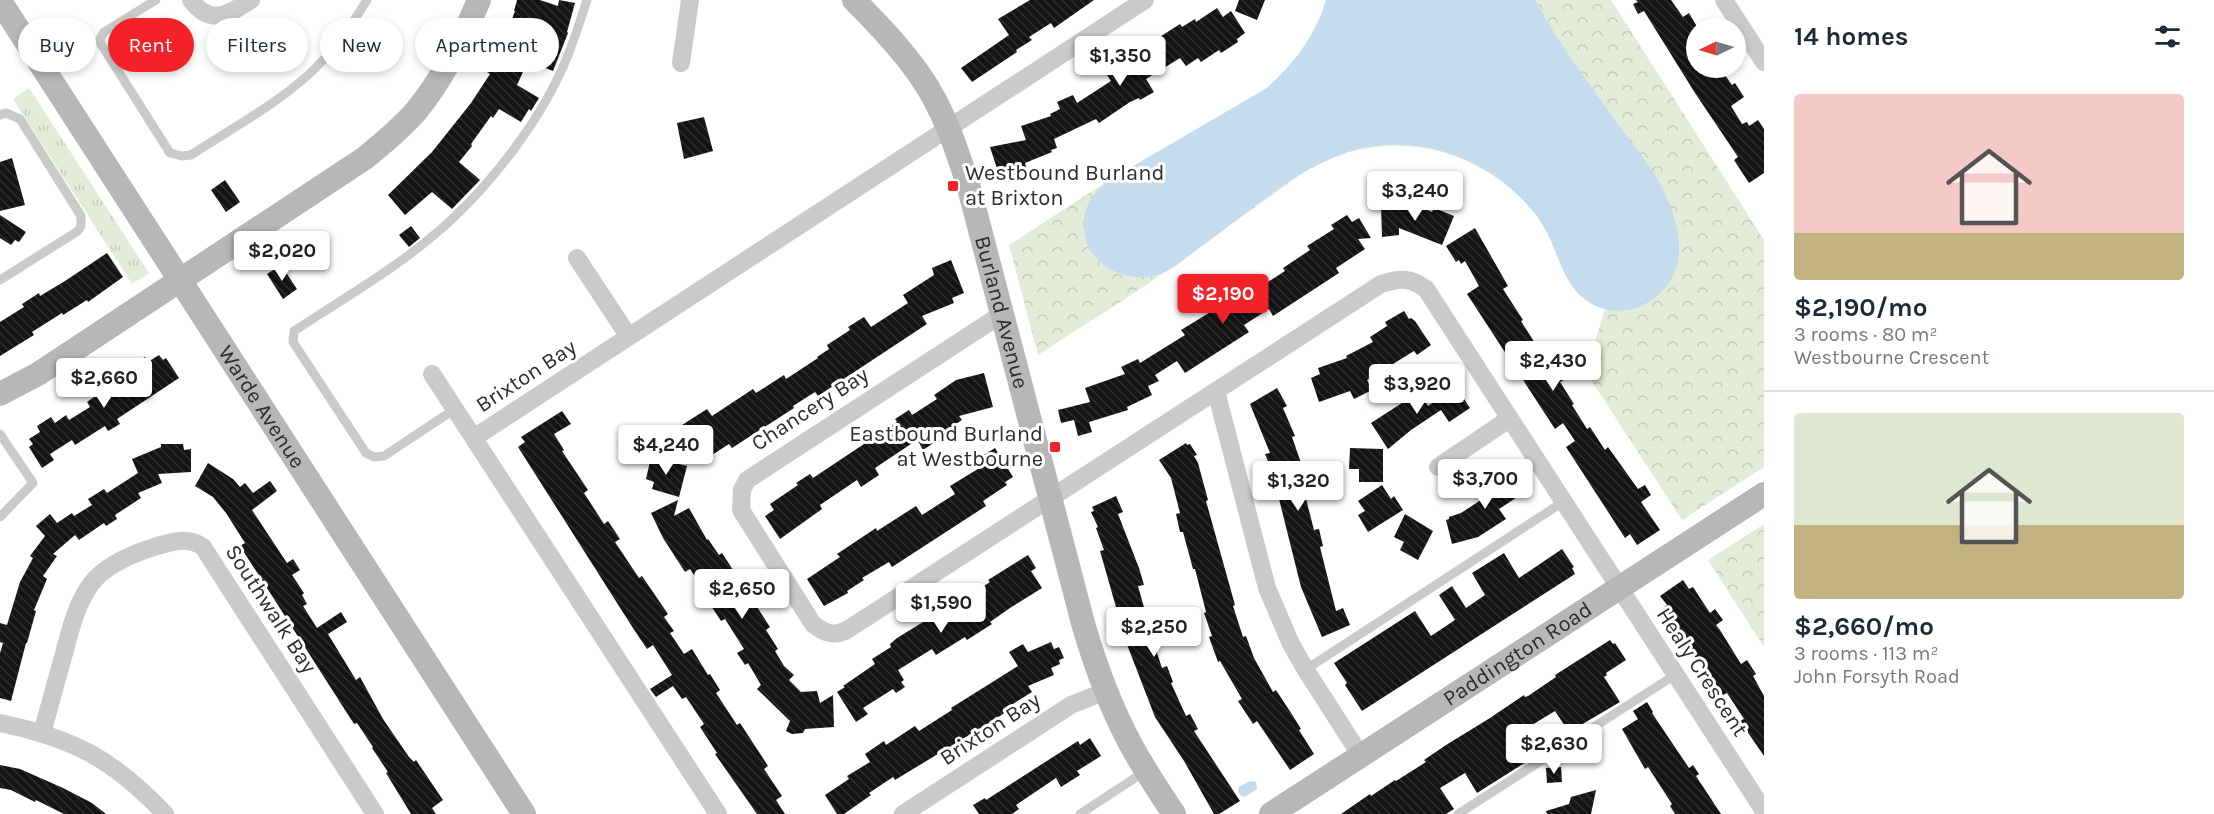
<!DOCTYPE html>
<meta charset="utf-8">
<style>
body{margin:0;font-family:Karla,sans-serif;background:#f2f2f3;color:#1f2937;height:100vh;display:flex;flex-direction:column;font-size:22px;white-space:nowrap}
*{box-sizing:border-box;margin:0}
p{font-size:20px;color:#747a83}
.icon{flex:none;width:33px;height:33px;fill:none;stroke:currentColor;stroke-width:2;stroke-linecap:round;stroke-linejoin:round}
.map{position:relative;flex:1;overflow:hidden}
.details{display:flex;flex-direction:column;background:#fff;width:450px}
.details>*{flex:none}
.hud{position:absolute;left:18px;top:18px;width:570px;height:54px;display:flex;gap:12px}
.needle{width:39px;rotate:265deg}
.buttons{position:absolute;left:1686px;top:18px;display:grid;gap:12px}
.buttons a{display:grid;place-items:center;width:60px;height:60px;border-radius:50%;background:#fff;box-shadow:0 3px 9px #0003;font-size:30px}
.price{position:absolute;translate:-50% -51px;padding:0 14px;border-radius:6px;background:#fff;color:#222;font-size:20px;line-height:39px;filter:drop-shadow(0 2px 3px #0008)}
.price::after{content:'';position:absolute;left:50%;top:36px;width:18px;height:14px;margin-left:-9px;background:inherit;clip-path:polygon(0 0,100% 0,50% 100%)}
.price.current{background:#f22228;color:#fff}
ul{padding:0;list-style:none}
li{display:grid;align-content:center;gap:12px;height:318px;padding:0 30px}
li+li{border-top:2px solid #e0e1e3}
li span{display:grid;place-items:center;height:186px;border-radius:6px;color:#555}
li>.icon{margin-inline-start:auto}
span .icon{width:108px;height:108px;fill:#fffc;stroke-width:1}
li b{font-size:26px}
h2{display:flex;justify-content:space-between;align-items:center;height:72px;padding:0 30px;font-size:26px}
.chip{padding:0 21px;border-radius:27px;background:#fff;box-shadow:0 3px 9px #0003;font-size:21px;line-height:54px}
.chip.current{background:#f22228;color:#fff}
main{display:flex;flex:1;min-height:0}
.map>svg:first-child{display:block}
.grass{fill:url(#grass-tufts)}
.forest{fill:url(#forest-crowns)}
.water{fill:#c4dcee}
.building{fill:url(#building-back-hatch)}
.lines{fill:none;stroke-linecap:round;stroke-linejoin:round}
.lane{stroke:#cacaca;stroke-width:9}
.street{stroke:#cacaca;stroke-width:18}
.secondary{stroke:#b7b7b7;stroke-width:24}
.poi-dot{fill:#f22228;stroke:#fff;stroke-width:2}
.labels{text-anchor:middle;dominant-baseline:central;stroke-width:6;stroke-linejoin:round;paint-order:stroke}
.poi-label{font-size:22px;fill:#2d2d2d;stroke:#fff;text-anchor:start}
.street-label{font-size:22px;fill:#2d2d2d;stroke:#fff}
</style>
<main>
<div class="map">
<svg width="1764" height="814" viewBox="0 0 1764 814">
<defs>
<pattern id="grass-tufts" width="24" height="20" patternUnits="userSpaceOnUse" patternTransform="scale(1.5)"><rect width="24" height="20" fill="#e3ecd9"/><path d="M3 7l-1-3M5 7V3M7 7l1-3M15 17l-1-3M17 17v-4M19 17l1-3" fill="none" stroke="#c3cbbb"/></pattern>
<pattern id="forest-crowns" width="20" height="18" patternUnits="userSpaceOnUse" patternTransform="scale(1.5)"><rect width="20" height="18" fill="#e3ecd9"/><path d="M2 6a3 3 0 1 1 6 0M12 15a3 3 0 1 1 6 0" fill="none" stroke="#c3cbbb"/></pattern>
<pattern id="building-back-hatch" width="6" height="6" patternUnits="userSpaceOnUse" patternTransform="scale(1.5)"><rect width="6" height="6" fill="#141414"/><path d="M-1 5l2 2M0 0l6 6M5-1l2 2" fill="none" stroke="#2e2e2e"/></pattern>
</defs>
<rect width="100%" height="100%" fill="#fff"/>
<!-- grass -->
<path class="grass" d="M 29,88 L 149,273 L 132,284 L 13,99 Z"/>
<!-- forest -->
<path class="forest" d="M 1326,0 L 1611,0 L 1764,240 L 1764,467 L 1682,520 L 1586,372 L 1605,309 C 1568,297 1562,259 1545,229 C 1535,211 1519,194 1503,182 C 1450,143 1384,134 1323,162 C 1303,171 1285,186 1267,199 C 1237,220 1208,241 1178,263 C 1133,295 1085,324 1038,355 L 1009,245 L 1106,182 L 1267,88 C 1295,63 1314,36 1326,0 Z
M 1764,524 L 1764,647 L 1708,560 Z"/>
<!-- water -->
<path class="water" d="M 1326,0 L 1535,0 C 1560,46 1592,87 1622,130 C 1634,146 1648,163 1658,180 C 1673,207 1688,247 1673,276 C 1655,309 1615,323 1583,298 C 1562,281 1557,248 1543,225 C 1500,159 1411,125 1337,156 C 1287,176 1245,215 1202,246 C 1190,254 1178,266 1165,272 C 1133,288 1087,267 1084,230 C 1082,208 1091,197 1106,182 L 1267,88 C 1294,63 1317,36 1326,0 Z
M 1250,781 L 1256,782 L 1257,789 L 1245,797 L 1241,796 L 1238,792 L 1239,787 Z"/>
<!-- building -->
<path class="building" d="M 517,0 L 540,0 L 558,6 L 559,0 L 575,3 L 567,32 L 568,33 L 553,71 L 528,61 L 517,85 L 539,98 L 531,111 L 529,109 L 521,122 L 499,109 L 493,118 L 491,116 L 471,144 L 472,146 L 459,162 L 480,180 L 452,209 L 432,192 L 405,215 L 388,195 L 432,152 L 471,103 L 490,74 L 487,72 L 505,38 L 515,11 L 514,11 Z
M 1030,0 L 1094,0 L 1054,28 L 1051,23 L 1029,37 L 1032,40 L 1016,50 L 1017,52 L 972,82 L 961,68 L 1009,35 L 998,19 Z
M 1239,0 L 1265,0 L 1257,20 L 1235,11 Z
M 1636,0 L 1671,0 L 1683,17 L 1689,13 L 1696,25 L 1696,68 L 1720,68 L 1732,85 L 1735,83 L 1744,97 L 1731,106 L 1742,124 L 1747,122 L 1749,126 L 1758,120 L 1764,129 L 1764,173 L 1749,183 L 1734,160 L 1738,157 L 1695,93 L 1644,11 L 1638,14 L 1633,4 L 1638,2 Z
M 1217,8 L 1223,17 L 1231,11 L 1245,33 L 1237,39 L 1238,42 L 1221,53 L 1219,50 L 1201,62 L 1198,58 L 1186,66 L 1180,58 L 1146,79 L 1154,92 L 1140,100 L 1139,98 L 1130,102 L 1099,123 L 1096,119 L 1054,139 L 1057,148 L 1051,150 L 1052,152 L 1025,163 L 1027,171 L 1000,178 L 990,147 L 1026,140 L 1021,126 L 1051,116 L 1050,114 L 1060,109 L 1057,102 L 1073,95 L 1077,103 L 1111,81 L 1105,72 L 1180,24 L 1182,27 L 1195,19 L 1196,22 Z
M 704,117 L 713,151 L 684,159 L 677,123 Z
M 12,158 L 25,205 L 0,211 L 0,162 Z
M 225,180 L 240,202 L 226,212 L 211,190 Z
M 1410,203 L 1432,212 L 1434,208 L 1454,216 L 1442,245 L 1399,228 L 1399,235 L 1382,237 L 1381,205 Z
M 0,215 L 26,232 L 19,242 L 15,240 L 11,245 L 0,238 Z
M 1347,215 L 1352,222 L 1359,218 L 1371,238 L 1358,239 L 1365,249 L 1336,268 L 1339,273 L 1273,316 L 1269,309 L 1244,325 L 1249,332 L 1185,373 L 1177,361 L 1155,375 L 1159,381 L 1148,386 L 1152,395 L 1127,407 L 1128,410 L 1089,422 L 1092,432 L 1078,436 L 1074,420 L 1061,423 L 1058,410 L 1090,402 L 1085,388 L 1125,374 L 1121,367 L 1138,359 L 1140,363 L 1185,335 L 1181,330 L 1245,291 L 1242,288 L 1252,282 L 1257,289 L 1285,271 L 1283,268 L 1310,250 L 1307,246 L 1334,229 L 1331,225 Z
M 411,226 L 420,238 L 409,247 L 399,235 Z
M 1475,228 L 1508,286 L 1503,289 L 1523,320 L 1521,321 L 1543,356 L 1551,351 L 1562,368 L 1559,371 L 1564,380 L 1560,382 L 1574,404 L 1572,405 L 1587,429 L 1590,427 L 1605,450 L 1608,447 L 1638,489 L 1645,485 L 1651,495 L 1641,502 L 1660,530 L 1637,545 L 1630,534 L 1625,538 L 1566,447 L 1575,441 L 1563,423 L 1555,429 L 1467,294 L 1479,286 L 1465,261 L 1461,264 L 1459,260 L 1456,262 L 1446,246 Z
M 107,253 L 123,277 L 88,302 L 87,300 L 63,315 L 62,313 L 32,332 L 34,335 L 0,356 L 0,322 L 24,307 L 22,304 L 39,293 L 40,296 L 65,281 Z
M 951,260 L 964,293 L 952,298 L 954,303 L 922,316 L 927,324 L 818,396 L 815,392 L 793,406 L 794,408 L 732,448 L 729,444 L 701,462 L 692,446 L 687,465 L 668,434 L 707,409 L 712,416 L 753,389 L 756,393 L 784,375 L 786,379 L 818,358 L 817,357 L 829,349 L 827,345 L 850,330 L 848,327 L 864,317 L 871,327 L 908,303 L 903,295 L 934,275 L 932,268 Z
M 281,265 L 297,289 L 283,299 L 267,274 Z
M 1404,311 L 1409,319 L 1411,318 L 1415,321 L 1431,345 L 1417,355 L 1414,351 L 1367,380 L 1372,390 L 1354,399 L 1350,391 L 1319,402 L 1311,378 L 1320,374 L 1318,368 L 1347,358 L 1346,356 L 1373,342 L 1370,337 L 1387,326 L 1385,322 Z
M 159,355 L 163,360 L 166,358 L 179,378 L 117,419 L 120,424 L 108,431 L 105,426 L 75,445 L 72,440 L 50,454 L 54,460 L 42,468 L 29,447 L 33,444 L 29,439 L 40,432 L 37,426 L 51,417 L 55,423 L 66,415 L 69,420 L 90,407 L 87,402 L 101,392 L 105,397 L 126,384 L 123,379 L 134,372 L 130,366 L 145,357 L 148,362 Z
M 984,373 L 993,407 L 959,416 L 962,420 L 939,435 L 941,438 L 923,450 L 918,441 L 911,444 L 875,468 L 879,475 L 861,487 L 857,480 L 820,505 L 822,509 L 780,539 L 765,516 L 774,510 L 770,504 L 798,485 L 796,483 L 810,474 L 813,478 L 897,422 L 895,419 L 909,410 L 912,415 L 937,399 L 934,395 L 956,380 Z
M 1456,387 L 1470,408 L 1449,422 L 1441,410 L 1411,430 L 1388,449 L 1371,423 L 1419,392 L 1428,406 Z
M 1277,388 L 1287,406 L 1283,408 L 1295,436 L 1292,437 L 1310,489 L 1304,491 L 1314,530 L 1319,529 L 1323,546 L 1320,547 L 1336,611 L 1343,608 L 1350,625 L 1322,637 L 1301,587 L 1272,471 L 1265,454 L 1270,453 L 1250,404 Z
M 562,411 L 571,424 L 554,434 L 564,450 L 562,451 L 588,490 L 584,493 L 604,524 L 608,521 L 620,539 L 615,542 L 639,578 L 642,576 L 668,614 L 664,617 L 674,631 L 670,633 L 684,654 L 692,649 L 708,675 L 710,674 L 720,690 L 716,693 L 737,725 L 740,723 L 768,766 L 764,769 L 782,796 L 776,800 L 785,814 L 757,814 L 715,754 L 717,753 L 700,727 L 704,724 L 686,697 L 682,699 L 673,686 L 656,697 L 650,689 L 672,675 L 653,645 L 647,649 L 631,625 L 518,447 L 525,442 L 521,437 Z
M 1186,443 L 1187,445 L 1190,444 L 1197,455 L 1194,456 L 1198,463 L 1208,500 L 1206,501 L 1235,605 L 1233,606 L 1243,637 L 1246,636 L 1254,658 L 1273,692 L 1276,690 L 1293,716 L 1301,729 L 1299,730 L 1314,754 L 1290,770 L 1257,721 L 1253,724 L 1238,701 L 1242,699 L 1220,661 L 1218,662 L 1209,637 L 1212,636 L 1204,613 L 1206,612 L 1195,569 L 1193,569 L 1183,532 L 1180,532 L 1176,514 L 1180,513 L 1171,478 L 1159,460 Z
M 161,444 L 183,444 L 184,450 L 191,449 L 191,472 L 158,474 L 162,483 L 138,493 L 141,498 L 115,515 L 117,519 L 106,526 L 104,523 L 79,540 L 75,535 L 53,554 L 57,556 L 43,576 L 47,579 L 34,610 L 36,611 L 27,643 L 26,643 L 11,701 L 0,698 L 0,653 L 3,643 L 0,642 L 0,623 L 7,625 L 20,582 L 33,558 L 30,556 L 45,536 L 36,526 L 50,514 L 57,523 L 72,513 L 74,516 L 92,505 L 88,499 L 104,489 L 107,493 L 138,473 L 132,459 L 161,447 Z
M 995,448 L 1013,477 L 1005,482 L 1007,485 L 983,501 L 986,506 L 892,567 L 889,562 L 862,578 L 864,580 L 847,591 L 848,593 L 824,606 L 807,579 L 840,557 L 837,554 L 876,528 L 877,531 L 916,506 L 922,515 L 955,494 L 950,486 L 981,467 L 976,460 Z
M 1350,448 L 1383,449 L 1383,482 L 1359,482 L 1359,469 L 1349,469 Z
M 651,457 L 687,466 L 679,497 L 652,489 L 654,482 L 646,479 Z
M 208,463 L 233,479 L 240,487 L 245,483 L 253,493 L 270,481 L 277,491 L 252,510 L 287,563 L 293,559 L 300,570 L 292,575 L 304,593 L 302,595 L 307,604 L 303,606 L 317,628 L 341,612 L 347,622 L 328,634 L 356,680 L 360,677 L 383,719 L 409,757 L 414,762 L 416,760 L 443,800 L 432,808 L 436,814 L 411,814 L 386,773 L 388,772 L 372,748 L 373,747 L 357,723 L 354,724 L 240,546 L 245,543 L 226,513 L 213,497 L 195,486 Z
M 1510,470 L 1525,492 L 1499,509 L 1506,519 L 1478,537 L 1452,544 L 1446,520 L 1449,519 L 1449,517 L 1461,513 L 1493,492 L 1488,485 Z
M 1382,485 L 1391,499 L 1394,496 L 1403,510 L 1368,532 L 1358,515 L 1365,511 L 1358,501 Z
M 1116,496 L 1123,512 L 1118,514 L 1139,568 L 1144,585 L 1138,586 L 1147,618 L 1151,617 L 1155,634 L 1151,635 L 1162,668 L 1167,666 L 1173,682 L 1171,683 L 1186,716 L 1190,714 L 1198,729 L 1194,731 L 1240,801 L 1219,814 L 1214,814 L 1184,761 L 1155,717 L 1126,642 L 1100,551 L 1104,550 L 1096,528 L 1098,527 L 1091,512 L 1094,511 L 1092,507 Z
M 678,500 L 674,516 L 689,508 L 707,540 L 708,539 L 719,555 L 722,553 L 770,627 L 766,630 L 778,649 L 775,651 L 784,666 L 794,675 L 789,680 L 801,692 L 817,691 L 820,703 L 833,695 L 834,727 L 805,729 L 803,733 L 792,734 L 786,731 L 790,721 L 757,689 L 761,685 L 748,663 L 745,665 L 737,653 L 744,649 L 725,619 L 721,621 L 710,604 L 712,603 L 690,569 L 685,572 L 663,538 L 651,513 Z
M 1405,514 L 1433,531 L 1418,560 L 1400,550 L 1404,542 L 1394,537 Z
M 1562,549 L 1574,567 L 1572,568 L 1575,574 L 1362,711 L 1345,685 L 1347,683 L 1334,663 L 1415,611 L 1431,636 L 1455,620 L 1439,595 L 1452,586 L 1466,608 L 1485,595 L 1472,573 L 1504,553 L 1519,578 Z
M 1028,555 L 1036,568 L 1031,571 L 1042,588 L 1010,608 L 990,622 L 992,624 L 967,640 L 965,637 L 936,655 L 932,649 L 898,670 L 904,680 L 901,682 L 905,687 L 896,693 L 893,689 L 863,708 L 868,714 L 856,722 L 837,692 L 845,687 L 843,686 L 875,664 L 872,659 L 891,647 L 890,644 L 897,638 L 946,608 L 945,606 L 962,595 L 964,599 L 990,582 L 988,580 Z
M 1683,580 L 1689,589 L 1693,587 L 1710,613 L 1715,609 L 1723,620 L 1716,625 L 1720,630 L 1741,664 L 1747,660 L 1756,674 L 1753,676 L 1764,696 L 1764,756 L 1740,721 L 1744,719 L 1727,693 L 1723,695 L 1711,677 L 1709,678 L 1702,668 L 1664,607 L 1667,605 L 1660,596 Z
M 1610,640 L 1613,644 L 1615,643 L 1626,660 L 1606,673 L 1607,675 L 1604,677 L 1620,702 L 1569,732 L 1555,711 L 1527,728 L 1542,752 L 1477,793 L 1465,773 L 1440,788 L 1454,809 L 1446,814 L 1341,814 L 1370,794 L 1371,796 L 1395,780 L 1396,781 L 1426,762 L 1424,760 L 1446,745 L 1490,718 L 1524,695 L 1525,697 L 1528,696 L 1556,677 L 1555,675 Z
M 1051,642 L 1054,649 L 1059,647 L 1064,658 L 1059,660 L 1060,664 L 1051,668 L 1054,675 L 1028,686 L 1032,692 L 1005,709 L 1006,712 L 994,720 L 895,780 L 893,777 L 869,793 L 871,795 L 844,814 L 837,814 L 825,795 L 849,779 L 847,776 L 870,762 L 865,754 L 884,741 L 886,745 L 915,726 L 919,731 L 952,710 L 951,708 L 1018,666 L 1009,652 L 1023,644 L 1028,652 Z
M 1647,702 L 1653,712 L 1652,713 L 1689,768 L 1693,765 L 1699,774 L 1696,776 L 1721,814 L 1675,814 L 1670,806 L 1672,804 L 1648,767 L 1645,769 L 1622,729 L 1638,719 L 1633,711 Z
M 1090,738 L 1101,756 L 1077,771 L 1080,775 L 1061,787 L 1056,778 L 1016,805 L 1019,809 L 1012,814 L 979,814 L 973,805 L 985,798 L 986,800 L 1078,741 L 1080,745 Z
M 0,765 L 20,769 L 63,788 L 92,803 L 106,814 L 64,814 L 36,800 L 35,802 L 11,790 L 0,788 Z
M 1561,767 L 1562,782 L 1547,783 L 1546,768 Z
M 1596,790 L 1591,814 L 1547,814 L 1546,811 L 1569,804 L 1571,797 Z"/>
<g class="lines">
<!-- lane -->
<path class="lane" d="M 156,0 L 104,32 L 100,39 L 101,44 L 170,153 L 182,156 L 191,155 C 229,130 272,107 307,76 C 331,55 350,28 367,0
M 0,115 L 6,113 L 20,119 L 81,216 L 81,226 L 78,231 L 0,280
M 455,409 L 384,456 L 374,457 L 366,453 L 293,342 L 294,331 C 347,296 404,264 451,220 C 495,179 540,120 564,65 C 573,44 580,22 587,0
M 0,434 L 33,483 L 0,517
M 1305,670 L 1563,502
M 1080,814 L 1144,772
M 1458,814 L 1675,675"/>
<!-- street -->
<path class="street" d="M 191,0 C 211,27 229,14 251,0
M 1724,0 L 1764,62
M 681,63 L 690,0
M 577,258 L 629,337
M 1002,314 L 747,480 L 742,490 L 741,510 L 813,624 C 824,633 834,637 847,630 L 1381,284 C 1399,278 1410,277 1426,289 L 1764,811
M 432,374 L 718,814
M 1216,391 L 1267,588 L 1291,644 L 1307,672 L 1361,756
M 475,437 L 1145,0
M 1438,467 L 1509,419
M 0,723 C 73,738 113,759 165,814
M 42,733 C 49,708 56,683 63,657 C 70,632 75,606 91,584 C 105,565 132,554 154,547 C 170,542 188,536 203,547 L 375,814
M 903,814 L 1071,705 L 1106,691"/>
<!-- secondary -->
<g class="secondary">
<path id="s1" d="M 854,0 C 878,24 902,49 921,77 C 944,110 957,150 969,188 L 1084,627 C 1096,667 1110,706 1130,743 C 1143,768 1159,791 1174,814"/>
<path id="s2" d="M 0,1 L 524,814"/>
<path d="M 0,394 L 38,374 L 365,158 C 383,143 402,128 417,110 C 443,78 463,38 479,0"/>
<path id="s3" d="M 1271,814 L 1764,494"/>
</g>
</g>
<!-- markers -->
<g class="poi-dot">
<rect x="947" y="180" width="12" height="12" rx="3"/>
<rect x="1049" y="441" width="12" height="12" rx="3"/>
</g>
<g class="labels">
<!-- poi labels -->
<g class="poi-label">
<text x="965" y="173">Westbound Burland<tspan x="965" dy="25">at Brixton</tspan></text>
<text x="1043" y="434" text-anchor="end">Eastbound Burland<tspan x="1043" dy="25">at Westbourne</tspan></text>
</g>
<!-- street labels -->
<g class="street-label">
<text stroke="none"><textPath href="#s1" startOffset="352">Burland Avenue</textPath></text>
<text transform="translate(526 376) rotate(-33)">Brixton Bay</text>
<text stroke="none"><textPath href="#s2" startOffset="483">Warde Avenue</textPath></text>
<text transform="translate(810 409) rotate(-33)">Chancery Bay</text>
<text transform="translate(271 609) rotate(57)">Southwalk Bay</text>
<text stroke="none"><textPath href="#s3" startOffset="294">Paddington Road</textPath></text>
<text transform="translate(1702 672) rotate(57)">Healy Crescent</text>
<text transform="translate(990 729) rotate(-33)">Brixton Bay</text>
</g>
</g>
</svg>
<div class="buttons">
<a><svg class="needle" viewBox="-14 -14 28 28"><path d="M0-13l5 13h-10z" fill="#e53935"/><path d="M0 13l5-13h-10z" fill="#747a83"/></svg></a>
</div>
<b class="price" style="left:1120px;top:87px">$1,350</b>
<b class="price" style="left:1415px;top:222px">$3,240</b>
<b class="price" style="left:282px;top:282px">$2,020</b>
<b class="price current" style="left:1223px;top:325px">$2,190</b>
<b class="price" style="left:1553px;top:392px">$2,430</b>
<b class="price" style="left:104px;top:409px">$2,660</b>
<b class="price" style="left:1417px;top:415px">$3,920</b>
<b class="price" style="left:666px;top:476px">$4,240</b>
<b class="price" style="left:1485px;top:510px">$3,700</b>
<b class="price" style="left:1298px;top:512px">$1,320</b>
<b class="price" style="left:742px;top:620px">$2,650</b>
<b class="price" style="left:941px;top:634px">$1,590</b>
<b class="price" style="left:1154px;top:658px">$2,250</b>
<b class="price" style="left:1554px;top:775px">$2,630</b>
<div class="hud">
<a class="chip">Buy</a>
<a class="chip current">Rent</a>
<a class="chip">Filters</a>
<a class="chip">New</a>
<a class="chip">Apartment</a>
</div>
</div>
<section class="details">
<h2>14 homes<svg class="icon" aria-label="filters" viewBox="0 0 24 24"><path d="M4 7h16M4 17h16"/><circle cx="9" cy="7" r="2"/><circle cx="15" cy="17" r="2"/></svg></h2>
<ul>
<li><span style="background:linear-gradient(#f6c9c9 75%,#c2b280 0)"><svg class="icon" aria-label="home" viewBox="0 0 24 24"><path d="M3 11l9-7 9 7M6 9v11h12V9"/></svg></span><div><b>$2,190/mo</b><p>3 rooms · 80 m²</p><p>Westbourne Crescent</p></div></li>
<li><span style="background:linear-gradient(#dfe7d0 60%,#c2b280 0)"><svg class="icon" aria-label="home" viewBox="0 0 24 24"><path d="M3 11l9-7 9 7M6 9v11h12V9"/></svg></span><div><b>$2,660/mo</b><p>3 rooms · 113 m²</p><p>John Forsyth Road</p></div></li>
</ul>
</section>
</main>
